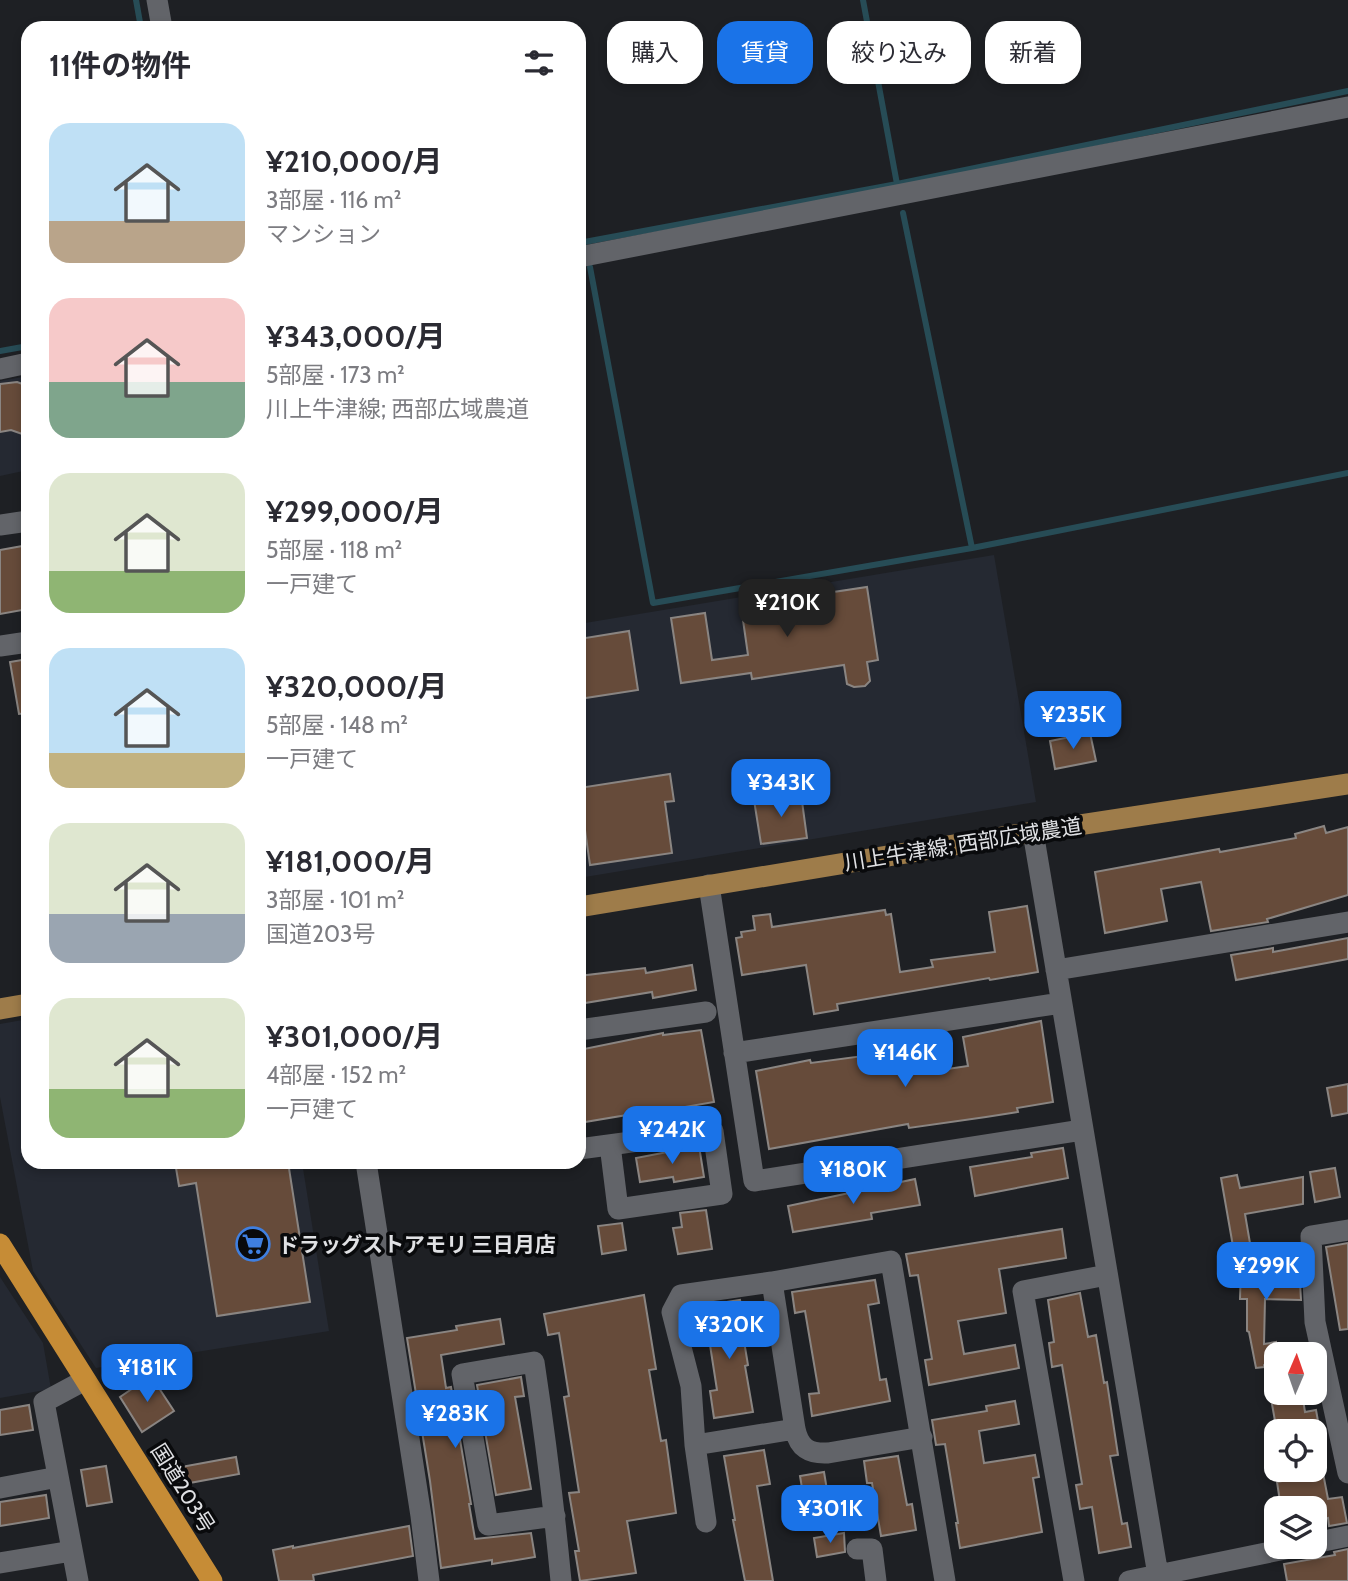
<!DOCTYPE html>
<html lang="ja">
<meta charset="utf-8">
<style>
body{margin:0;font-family:Cabin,"Noto Sans JP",sans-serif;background:#f2f2f3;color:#2b2b33;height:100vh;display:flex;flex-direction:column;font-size:26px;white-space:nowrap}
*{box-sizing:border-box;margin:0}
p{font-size:23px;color:#7c7c81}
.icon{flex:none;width:38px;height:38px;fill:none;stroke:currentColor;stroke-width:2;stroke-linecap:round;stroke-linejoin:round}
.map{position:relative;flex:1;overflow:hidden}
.side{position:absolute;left:21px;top:21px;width:565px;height:1148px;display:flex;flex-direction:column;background:#fff;border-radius:21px;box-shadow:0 4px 10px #0003}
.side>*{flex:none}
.banner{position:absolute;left:607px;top:21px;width:635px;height:63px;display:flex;gap:14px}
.needle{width:46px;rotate:2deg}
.controls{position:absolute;left:1264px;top:1342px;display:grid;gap:14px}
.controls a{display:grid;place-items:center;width:63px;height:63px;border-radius:14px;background:#fff;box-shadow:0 4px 10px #0003;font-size:35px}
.price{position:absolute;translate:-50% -60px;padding:0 16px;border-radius:14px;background:#1a73e8;color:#fff;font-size:23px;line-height:46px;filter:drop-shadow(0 2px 4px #0008)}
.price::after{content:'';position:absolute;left:50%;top:42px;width:21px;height:16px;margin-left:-10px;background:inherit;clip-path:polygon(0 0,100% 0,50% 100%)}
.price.active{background:#222;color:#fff}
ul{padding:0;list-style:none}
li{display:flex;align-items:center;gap:21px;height:175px;padding:0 28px}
li span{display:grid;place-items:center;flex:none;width:196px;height:140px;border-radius:21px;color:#555}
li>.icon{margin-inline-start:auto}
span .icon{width:84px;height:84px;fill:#fffc;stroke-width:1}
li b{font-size:30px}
h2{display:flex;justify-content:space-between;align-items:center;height:84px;padding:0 28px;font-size:30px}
.chip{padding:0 24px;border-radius:21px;background:#fff;box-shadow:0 4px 10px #0003;font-size:24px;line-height:63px}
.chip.active{background:#1a73e8;color:#fff}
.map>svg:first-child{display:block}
.built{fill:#252932}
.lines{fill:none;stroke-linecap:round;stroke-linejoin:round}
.stream{stroke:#274c56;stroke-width:6}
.building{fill:#664b3a;stroke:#8a8582;stroke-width:2}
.minor{stroke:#626469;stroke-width:21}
.major{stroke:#9e7c4a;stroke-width:21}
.highway{stroke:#c68c36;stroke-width:21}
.labels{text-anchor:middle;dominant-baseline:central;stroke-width:7;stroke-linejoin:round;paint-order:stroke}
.street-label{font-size:21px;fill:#e0e1e4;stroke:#090a0c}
.poi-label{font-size:21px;font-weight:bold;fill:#e0e1e4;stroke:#090a0c;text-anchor:start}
</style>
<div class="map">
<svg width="1348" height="1581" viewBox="0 0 1348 1581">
<rect width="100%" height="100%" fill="#1e2024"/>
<!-- built -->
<path class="built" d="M 28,376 L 28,470 L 0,476 L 0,381 Z
M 994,555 L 1036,802 L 579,878 L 579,624 Z
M 28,1019 L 28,1162 L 302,1162 L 329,1331 L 96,1368 L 33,1271 L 0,1097 L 0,1024 Z
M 0,1277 L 43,1343 L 51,1389 L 0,1398 Z"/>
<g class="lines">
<!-- stream -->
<path class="stream" d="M 136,0 L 141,28
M 863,0 L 897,184
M 903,213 L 972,548
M 579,243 L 897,184 L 1348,91
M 590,267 L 653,603 L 972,548 L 1348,473
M 0,351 L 28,346"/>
</g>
<!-- building -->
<path class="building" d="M 17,382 L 28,386 L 28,436 L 11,430 L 0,432 L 0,384 Z
M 28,545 L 28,609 L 0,614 L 0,550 Z
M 867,587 L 878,660 L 867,662 L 870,681 L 865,686 L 854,687 L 847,684 L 844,665 L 752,679 L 751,673 L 681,683 L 671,618 L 705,613 L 712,660 L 748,655 L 741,606 Z
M 629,631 L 638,690 L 579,699 L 579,639 Z
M 28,659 L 28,713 L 19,714 L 10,662 Z
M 1090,733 L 1096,761 L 1055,769 L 1050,741 Z
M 670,774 L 674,801 L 665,802 L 672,853 L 590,865 L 582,809 L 579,810 L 579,788 Z
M 801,794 L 807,838 L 761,844 L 754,800 Z
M 1324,826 L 1326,833 L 1348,827 L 1348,895 L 1267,919 L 1268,922 L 1211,931 L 1201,882 L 1161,889 L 1167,921 L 1105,933 L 1095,872 L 1219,849 L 1220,852 L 1296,838 L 1295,834 Z
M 1027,906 L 1038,972 L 990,980 L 989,978 L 837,1004 L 838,1010 L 814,1014 L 806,965 L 742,975 L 736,938 L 742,937 L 741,932 L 755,930 L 753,916 L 770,914 L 772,927 L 885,910 L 886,915 L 891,914 L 900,972 L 933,967 L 931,960 L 995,952 L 989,912 Z
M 1348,938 L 1348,959 L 1236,980 L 1231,955 L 1273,948 L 1273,952 Z
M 692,965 L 696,990 L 653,998 L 652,992 L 579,1004 L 579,976 L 645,968 L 646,973 Z
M 1041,1021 L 1053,1102 L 1017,1108 L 1018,1112 L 986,1117 L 909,1128 L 908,1124 L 769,1149 L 756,1071 L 810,1060 L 811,1063 L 923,1048 L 927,1072 L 968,1066 L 963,1037 Z
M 701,1030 L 714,1102 L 639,1115 L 639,1113 L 579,1123 L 579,1050 L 663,1033 L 663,1035 Z
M 1348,1084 L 1348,1113 L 1332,1116 L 1327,1088 Z
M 699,1146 L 704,1177 L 674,1182 L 673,1177 L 640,1182 L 636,1158 Z
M 1063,1148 L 1068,1178 L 975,1196 L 970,1167 L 1032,1157 L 1031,1153 Z
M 175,1162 L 288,1162 L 310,1302 L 217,1316 L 196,1183 L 179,1186 Z
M 1335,1168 L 1340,1197 L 1315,1202 L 1310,1172 Z
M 1237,1175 L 1240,1188 L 1303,1177 L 1303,1204 L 1245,1214 L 1251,1249 L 1234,1252 L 1221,1178 Z
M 915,1179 L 920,1205 L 871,1213 L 872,1219 L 793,1232 L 788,1206 Z
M 706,1210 L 712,1249 L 678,1254 L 673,1228 L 682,1227 L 680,1213 Z
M 622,1223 L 626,1250 L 602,1254 L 598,1226 Z
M 1062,1229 L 1066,1258 L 999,1269 L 1006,1313 L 958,1321 L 964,1354 L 1015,1345 L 1019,1368 L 929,1385 L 925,1360 L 932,1359 L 918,1275 L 910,1276 L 906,1254 Z
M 1348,1243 L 1348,1329 L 1340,1330 L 1326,1247 Z
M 1241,1265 L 1299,1266 L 1301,1300 L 1265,1299 L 1264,1344 L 1276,1342 L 1276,1362 L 1264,1365 L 1264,1367 L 1256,1368 L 1249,1332 L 1247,1331 L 1247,1299 L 1240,1299 Z
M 875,1280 L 879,1303 L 868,1305 L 880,1380 L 886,1379 L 890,1401 L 812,1416 L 809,1394 L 819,1393 L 805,1311 L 795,1313 L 792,1292 Z
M 1080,1293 L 1088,1337 L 1096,1335 L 1104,1383 L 1107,1382 L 1118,1455 L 1110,1456 L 1122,1524 L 1127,1523 L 1131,1547 L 1099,1553 L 1092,1507 L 1080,1509 L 1076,1485 L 1082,1484 L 1062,1365 L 1052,1367 L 1049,1343 L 1054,1342 L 1048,1300 Z
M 644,1295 L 656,1369 L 649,1370 L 661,1441 L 666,1440 L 676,1513 L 627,1521 L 636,1573 L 580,1581 L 575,1551 L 579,1551 L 569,1493 L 579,1492 L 564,1397 L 569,1396 L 559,1333 L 548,1335 L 544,1314 Z
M 740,1300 L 743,1317 L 740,1317 L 748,1365 L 745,1366 L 753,1412 L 714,1418 L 710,1391 L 717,1390 L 710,1345 L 713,1345 L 707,1305 Z
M 500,1319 L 504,1344 L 441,1355 L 446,1388 L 451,1387 L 471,1504 L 469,1504 L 475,1539 L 531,1533 L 535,1557 L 492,1564 L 492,1560 L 441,1568 L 430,1481 L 407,1338 L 457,1330 L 456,1326 Z
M 151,1376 L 174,1411 L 142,1432 L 120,1397 Z
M 521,1377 L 524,1396 L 515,1397 L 531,1489 L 496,1495 L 477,1385 Z
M 1270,1393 L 1302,1393 L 1305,1412 L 1316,1410 L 1320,1432 L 1277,1432 Z
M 1015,1401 L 1019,1424 L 979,1431 L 984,1463 L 1035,1455 L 1039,1477 L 1033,1478 L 1042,1532 L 960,1548 L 956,1523 L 958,1523 L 945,1444 L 936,1445 L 932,1420 L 987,1411 L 986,1406 Z
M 29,1405 L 33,1430 L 0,1435 L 0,1410 Z
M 764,1450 L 770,1484 L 757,1486 L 773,1581 L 745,1581 L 733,1520 L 735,1520 L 724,1456 Z
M 898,1456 L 907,1505 L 912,1504 L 916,1530 L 881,1536 L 872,1483 L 867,1483 L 864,1461 Z
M 236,1457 L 239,1474 L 184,1484 L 181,1467 Z
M 106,1466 L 112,1502 L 87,1506 L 81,1470 Z
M 824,1472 L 828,1496 L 804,1500 L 800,1476 Z
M 1323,1473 L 1328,1499 L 1342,1497 L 1347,1523 L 1329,1526 L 1328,1518 L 1314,1521 L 1314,1508 L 1281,1508 L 1277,1482 Z
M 46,1495 L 49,1518 L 0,1526 L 0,1502 Z
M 409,1526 L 413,1556 L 313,1575 L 314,1581 L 279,1581 L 273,1550 L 293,1546 L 293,1548 Z
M 844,1533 L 845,1552 L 817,1557 L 814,1538 Z
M 1348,1549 L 1348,1581 L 1287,1581 L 1284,1564 L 1335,1555 L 1334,1552 Z"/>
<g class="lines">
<!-- minor -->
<path class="minor" d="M 157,0 L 162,28
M 579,257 L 1348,107
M 0,369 L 28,363
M 0,525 L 28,521
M 0,646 L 28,642
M 1033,832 L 1159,1581
M 709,885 L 754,1181 L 1082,1130
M 1056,970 L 1348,922
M 579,1030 L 706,1012
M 734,1053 L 1061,1003
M 579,1149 L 713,1131 L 722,1194 L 618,1209 L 610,1145
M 366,1162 L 421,1516 L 429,1581
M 1348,1230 L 1311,1236 L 1315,1322 L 1348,1473
M 772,1282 L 795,1429 C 799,1448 809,1454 828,1453 L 922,1437
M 695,1445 L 795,1429
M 0,1488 L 58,1477
M 555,1516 L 488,1525 L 462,1374 L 534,1362 C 545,1435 554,1507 561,1581
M 706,1522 L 695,1445 L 691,1386 L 672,1312 L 681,1295 L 772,1282 L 891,1261 L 945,1581
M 1314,1543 L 1348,1536
M 857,1549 L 872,1549 L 876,1581
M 0,1563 L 72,1551
M 78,1581 L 44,1402 L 85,1380
M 1074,1581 L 1023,1291 L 1107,1275
M 1129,1581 L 1295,1547"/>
<!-- major -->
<path class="major" d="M 579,907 L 1033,832 L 1348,784
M 0,1009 L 28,1004"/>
<!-- highway -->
<path class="highway" d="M 0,1244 L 212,1581"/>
</g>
<!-- icons -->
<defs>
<symbol id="supermarket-ring" viewBox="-11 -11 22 22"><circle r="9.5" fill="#090a0c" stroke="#3f7fe0" stroke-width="1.5"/><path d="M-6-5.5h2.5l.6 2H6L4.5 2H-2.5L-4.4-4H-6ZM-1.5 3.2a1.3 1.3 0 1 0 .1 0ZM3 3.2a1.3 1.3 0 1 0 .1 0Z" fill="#3f7fe0"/></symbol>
</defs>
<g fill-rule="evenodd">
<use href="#supermarket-ring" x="234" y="1225" width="38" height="38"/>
</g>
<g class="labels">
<!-- street labels -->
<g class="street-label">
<text transform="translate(963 844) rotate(-9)">川上牛津線; 西部広域農道</text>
<text transform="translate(183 1488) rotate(58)">国道203号</text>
</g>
<!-- poi labels -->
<g class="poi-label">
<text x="278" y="1244">ドラッグストアモリ 三日月店</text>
</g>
</g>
</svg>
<div class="controls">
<a><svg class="needle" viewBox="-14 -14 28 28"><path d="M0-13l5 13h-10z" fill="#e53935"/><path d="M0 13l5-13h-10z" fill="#7c7c81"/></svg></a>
<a><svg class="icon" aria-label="locate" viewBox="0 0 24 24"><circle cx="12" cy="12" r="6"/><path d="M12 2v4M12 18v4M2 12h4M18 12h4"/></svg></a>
<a><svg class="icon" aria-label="layers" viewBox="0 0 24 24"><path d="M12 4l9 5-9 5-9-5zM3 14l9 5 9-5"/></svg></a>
</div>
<b class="price active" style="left:787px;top:639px">¥210K</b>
<b class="price" style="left:1073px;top:751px">¥235K</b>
<b class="price" style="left:781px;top:819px">¥343K</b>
<b class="price" style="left:905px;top:1089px">¥146K</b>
<b class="price" style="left:672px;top:1166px">¥242K</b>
<b class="price" style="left:853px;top:1206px">¥180K</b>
<b class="price" style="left:1266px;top:1302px">¥299K</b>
<b class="price" style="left:729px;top:1361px">¥320K</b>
<b class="price" style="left:147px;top:1404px">¥181K</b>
<b class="price" style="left:455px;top:1450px">¥283K</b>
<b class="price" style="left:830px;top:1545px">¥301K</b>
<div class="banner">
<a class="chip">購入</a>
<a class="chip active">賃貸</a>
<a class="chip">絞り込み</a>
<a class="chip">新着</a>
</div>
<section class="side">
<h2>11件の物件<svg class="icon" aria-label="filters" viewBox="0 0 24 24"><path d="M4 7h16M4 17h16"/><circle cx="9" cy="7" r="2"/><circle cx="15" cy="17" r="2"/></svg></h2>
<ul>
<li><span style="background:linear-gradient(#bfe0f5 70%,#b9a48a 0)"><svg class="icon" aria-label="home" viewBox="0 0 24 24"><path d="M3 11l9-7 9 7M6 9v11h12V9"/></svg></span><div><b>¥210,000/月</b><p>3部屋 · 116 m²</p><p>マンション</p></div></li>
<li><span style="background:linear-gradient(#f6c9c9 60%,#7fa58c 0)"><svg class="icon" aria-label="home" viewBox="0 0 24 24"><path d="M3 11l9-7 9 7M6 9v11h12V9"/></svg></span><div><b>¥343,000/月</b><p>5部屋 · 173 m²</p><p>川上牛津線; 西部広域農道</p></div></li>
<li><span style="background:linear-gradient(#dfe7d0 70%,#8fb573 0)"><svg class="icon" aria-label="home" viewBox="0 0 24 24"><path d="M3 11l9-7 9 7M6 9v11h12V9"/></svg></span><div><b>¥299,000/月</b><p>5部屋 · 118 m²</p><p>一戸建て</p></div></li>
<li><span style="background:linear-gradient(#bfe0f5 75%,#c2b280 0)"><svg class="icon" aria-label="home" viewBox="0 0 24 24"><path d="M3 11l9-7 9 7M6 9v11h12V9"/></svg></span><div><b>¥320,000/月</b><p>5部屋 · 148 m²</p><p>一戸建て</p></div></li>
<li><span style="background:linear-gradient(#dfe7d0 65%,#9aa5b1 0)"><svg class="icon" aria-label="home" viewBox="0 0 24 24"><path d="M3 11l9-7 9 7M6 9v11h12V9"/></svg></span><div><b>¥181,000/月</b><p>3部屋 · 101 m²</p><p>国道203号</p></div></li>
<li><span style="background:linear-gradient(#dfe7d0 65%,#8fb573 0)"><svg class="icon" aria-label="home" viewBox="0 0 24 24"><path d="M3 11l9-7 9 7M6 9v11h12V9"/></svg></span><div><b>¥301,000/月</b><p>4部屋 · 152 m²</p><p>一戸建て</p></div></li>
</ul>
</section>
</div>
